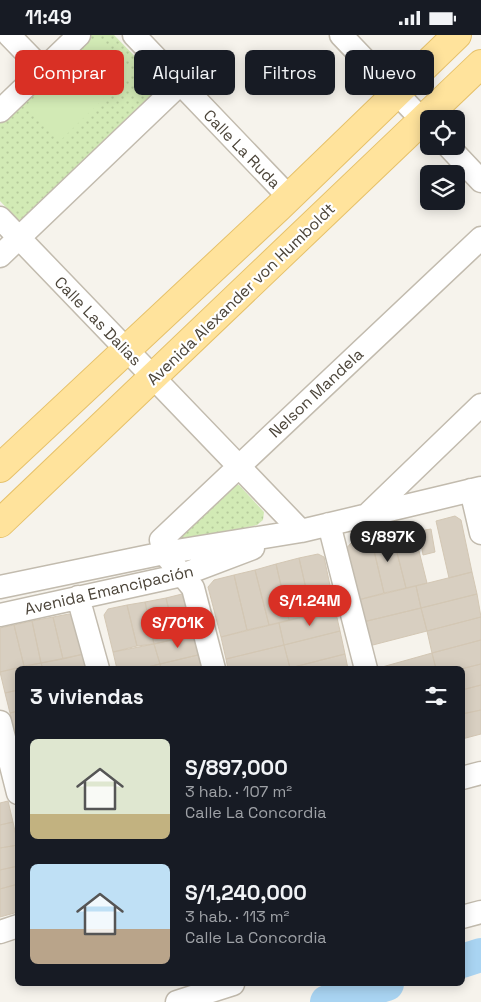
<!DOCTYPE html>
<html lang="es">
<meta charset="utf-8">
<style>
body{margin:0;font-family:"Space Grotesk",sans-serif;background:#20242c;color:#f1f3f6;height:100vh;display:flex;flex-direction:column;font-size:19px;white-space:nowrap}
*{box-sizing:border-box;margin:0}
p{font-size:16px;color:#9ea1a6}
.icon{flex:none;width:28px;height:28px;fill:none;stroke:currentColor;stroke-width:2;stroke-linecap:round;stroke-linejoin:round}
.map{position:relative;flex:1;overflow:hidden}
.panel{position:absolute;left:15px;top:631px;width:450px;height:320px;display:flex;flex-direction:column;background:#171b24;border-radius:8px;box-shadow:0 2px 12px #0003}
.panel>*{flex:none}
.hud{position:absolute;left:15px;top:15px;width:451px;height:45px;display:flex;gap:10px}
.tools{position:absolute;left:420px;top:75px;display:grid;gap:10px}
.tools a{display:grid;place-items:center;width:45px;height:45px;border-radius:8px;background:#171b24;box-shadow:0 2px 12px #0003;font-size:25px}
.price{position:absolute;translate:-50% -42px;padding:0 11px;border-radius:18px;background:#d93025;color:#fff;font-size:16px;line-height:32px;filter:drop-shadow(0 1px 2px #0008)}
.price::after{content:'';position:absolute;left:50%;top:30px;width:15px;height:11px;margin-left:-8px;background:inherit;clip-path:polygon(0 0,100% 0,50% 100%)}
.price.on{background:#222;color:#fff}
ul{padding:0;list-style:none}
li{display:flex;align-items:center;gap:15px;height:125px;padding:0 15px}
li span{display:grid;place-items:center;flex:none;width:140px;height:100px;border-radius:8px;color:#555}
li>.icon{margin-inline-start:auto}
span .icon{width:60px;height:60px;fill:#fffc;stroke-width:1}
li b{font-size:21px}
h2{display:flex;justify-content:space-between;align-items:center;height:60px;padding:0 15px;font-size:21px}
.tag{padding:0 18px;border-radius:8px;background:#171b24;box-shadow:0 2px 12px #0003;font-size:18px;line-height:45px}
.tag.on{background:#d93025;color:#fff}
.status{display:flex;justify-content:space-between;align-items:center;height:35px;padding:0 25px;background:#171b24;direction:ltr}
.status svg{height:14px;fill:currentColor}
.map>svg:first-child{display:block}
.green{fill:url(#green-dots)}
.pitch{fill:#d2eab5}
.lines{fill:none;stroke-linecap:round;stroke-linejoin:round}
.river{stroke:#a9d4f2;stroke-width:34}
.building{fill:#d8cfc1;stroke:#d3c7b4}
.minor-casing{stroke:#c2bbae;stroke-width:25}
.major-casing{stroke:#e6c16a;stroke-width:30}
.minor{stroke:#fff;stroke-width:22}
.major{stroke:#ffe39c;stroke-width:28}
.labels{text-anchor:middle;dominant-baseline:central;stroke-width:4.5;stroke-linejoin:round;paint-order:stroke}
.street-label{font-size:16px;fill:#4b4439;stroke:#fff}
</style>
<div class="status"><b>11:49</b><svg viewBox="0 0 49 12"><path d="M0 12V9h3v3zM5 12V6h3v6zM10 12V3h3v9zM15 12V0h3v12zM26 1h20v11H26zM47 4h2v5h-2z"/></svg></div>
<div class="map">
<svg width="481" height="967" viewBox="0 0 481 967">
<defs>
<pattern id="green-dots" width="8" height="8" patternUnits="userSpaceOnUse" patternTransform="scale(1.25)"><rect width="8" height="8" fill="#d2eab5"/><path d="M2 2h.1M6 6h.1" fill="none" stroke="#b6ca9c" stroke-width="1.8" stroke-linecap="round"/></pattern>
</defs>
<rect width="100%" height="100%" fill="#f6f3ec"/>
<!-- green -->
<path class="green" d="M 87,0 L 114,0 L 162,49 L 162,54 L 20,187 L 0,166 L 0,84 Z
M 229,450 L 239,450 L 264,477 L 263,485 L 257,490 L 177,508 L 174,501 Z"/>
<!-- pitch -->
<path class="pitch" d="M 98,1 L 132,36 L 60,106 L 26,71 Z"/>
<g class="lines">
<!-- river -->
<path class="river" d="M 462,926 L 481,920
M 327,967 L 387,949"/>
</g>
<!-- building -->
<path class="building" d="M 455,481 L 461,485 L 472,537 L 449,543 L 436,486 Z
M 413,492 L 427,548 L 406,553 L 392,498 Z
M 431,494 L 435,517 L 423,520 L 419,496 Z
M 392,498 L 406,553 L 384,558 L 371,503 Z
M 371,503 L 384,558 L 358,565 L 345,515 L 351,508 Z
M 318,519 L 324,522 L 335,574 L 312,580 L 299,523 Z
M 299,523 L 312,580 L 289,585 L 276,529 Z
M 276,529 L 289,585 L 269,590 L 255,535 Z
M 255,535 L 269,590 L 247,595 L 234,540 Z
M 472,537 L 477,559 L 421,573 L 416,551 Z
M 234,540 L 247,595 L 221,602 L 208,552 L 214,545 Z
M 416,551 L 421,573 L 363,587 L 358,565 Z
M 182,559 L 188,562 L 197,599 L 176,604 L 166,563 Z
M 477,559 L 481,582 L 427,596 L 421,573 Z
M 166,563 L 176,604 L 154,609 L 145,567 Z
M 145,567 L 154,609 L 137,611 L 127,570 Z
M 127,570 L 137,611 L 113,617 L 104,580 L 108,574 Z
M 421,573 L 427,596 L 369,611 L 363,587 Z
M 335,574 L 340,596 L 284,610 L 279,588 Z
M 69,579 L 75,582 L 84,619 L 63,624 L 53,582 Z
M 53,582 L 63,624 L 41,628 L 32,586 Z
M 481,582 L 481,605 L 432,618 L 427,596 Z
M 32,586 L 41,628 L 24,631 L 14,590 Z
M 279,588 L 284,610 L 226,624 L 221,602 Z
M 14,590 L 24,631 L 0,637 L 0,593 Z
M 340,596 L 345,619 L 290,633 L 284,610 Z
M 197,599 L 202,619 L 160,629 L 154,609 Z
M 481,605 L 481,629 L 461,634 L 436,634 L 432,618 Z
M 154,609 L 160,629 L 139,634 L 117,634 L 113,617 Z
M 284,610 L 290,633 L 228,634 L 226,624 Z
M 432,618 L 436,634 L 375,634 Z
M 84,619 L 88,634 L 43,634 L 41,628 Z
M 202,619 L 205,634 L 161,634 L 160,629 Z
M 345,619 L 348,634 L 290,634 L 290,633 Z
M 41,628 L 43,634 L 18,634 L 18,655 L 5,658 L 0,637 Z
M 160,629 L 161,634 L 139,634 Z
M 481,629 L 481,650 L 462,655 L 462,634 L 461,634 Z
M 481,650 L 481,675 L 462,679 L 462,655 Z
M 18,655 L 18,676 L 10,678 L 5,658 Z
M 481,675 L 481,699 L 462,704 L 462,679 Z
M 18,676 L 18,699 L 15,700 L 10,678 Z
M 8,766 L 13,787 L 0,790 L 0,768 Z
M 13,787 L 18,810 L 0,813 L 0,790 Z
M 18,810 L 18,831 L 0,835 L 0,813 Z
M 18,831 L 18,849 L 0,854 L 0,835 Z
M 18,849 L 18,877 L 0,882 L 0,854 Z"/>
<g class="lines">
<defs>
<path id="minor" d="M 9,0 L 43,35
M 134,0 L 289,162
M 341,0 L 429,92
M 0,76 L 79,0
M 448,111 L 481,146
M 0,183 L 301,496
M 0,221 L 180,49
M 471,455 L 481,498
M 367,480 L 481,370
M 329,489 L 366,634
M 0,552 L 164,518 L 301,496 L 481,453
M 78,562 L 98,634
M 0,580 L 182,540 L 253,513
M 214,634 L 193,553 L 164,518 L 161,505 L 481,203
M 0,687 L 18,758
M 462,743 L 481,738
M 462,882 L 481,877
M 0,897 L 18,891
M 177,967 L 233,949"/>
<path id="major" d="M 0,433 L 279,172 L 457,0
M 0,488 L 481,29"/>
</defs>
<!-- minor casing -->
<use href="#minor" class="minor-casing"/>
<!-- major casing -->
<use href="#major" class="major-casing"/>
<!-- minor -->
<use href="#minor" class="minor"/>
<!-- major -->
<use href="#major" class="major"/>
</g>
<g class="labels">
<!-- street labels -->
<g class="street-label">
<text transform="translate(242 114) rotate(46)">Calle La Ruda</text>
<text transform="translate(241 259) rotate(-44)">Avenida Alexander von Humboldt</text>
<text transform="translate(98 286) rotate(46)">Calle Las Dalias</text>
<text transform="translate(316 358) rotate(-43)">Nelson Mandela</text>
<text transform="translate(109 555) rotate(-13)">Avenida Emancipación</text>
</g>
</g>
</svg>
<div class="tools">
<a><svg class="icon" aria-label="locate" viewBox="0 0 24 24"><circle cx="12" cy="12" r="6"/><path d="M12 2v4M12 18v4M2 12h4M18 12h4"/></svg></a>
<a><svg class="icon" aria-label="layers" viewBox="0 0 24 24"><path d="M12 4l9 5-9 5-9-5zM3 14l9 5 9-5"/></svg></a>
</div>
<b class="price on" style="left:388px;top:528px">S/897K</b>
<b class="price" style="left:310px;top:592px">S/1.24M</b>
<b class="price" style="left:178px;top:614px">S/701K</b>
<div class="hud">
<a class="tag on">Comprar</a>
<a class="tag">Alquilar</a>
<a class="tag">Filtros</a>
<a class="tag">Nuevo</a>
</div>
<section class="panel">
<h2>3 viviendas<svg class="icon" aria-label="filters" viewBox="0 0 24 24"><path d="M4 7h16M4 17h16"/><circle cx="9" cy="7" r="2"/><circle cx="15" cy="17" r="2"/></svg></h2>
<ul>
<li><span style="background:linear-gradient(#dfe7d0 75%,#c2b280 0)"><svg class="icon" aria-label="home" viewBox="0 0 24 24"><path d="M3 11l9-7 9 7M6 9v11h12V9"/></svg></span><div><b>S/897,000</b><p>3 hab. · 107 m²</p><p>Calle La Concordia</p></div></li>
<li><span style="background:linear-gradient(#bfe0f5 65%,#b9a48a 0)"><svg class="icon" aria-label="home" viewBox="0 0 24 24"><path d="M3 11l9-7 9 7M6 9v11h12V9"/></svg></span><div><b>S/1,240,000</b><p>3 hab. · 113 m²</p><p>Calle La Concordia</p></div></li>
</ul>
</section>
</div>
